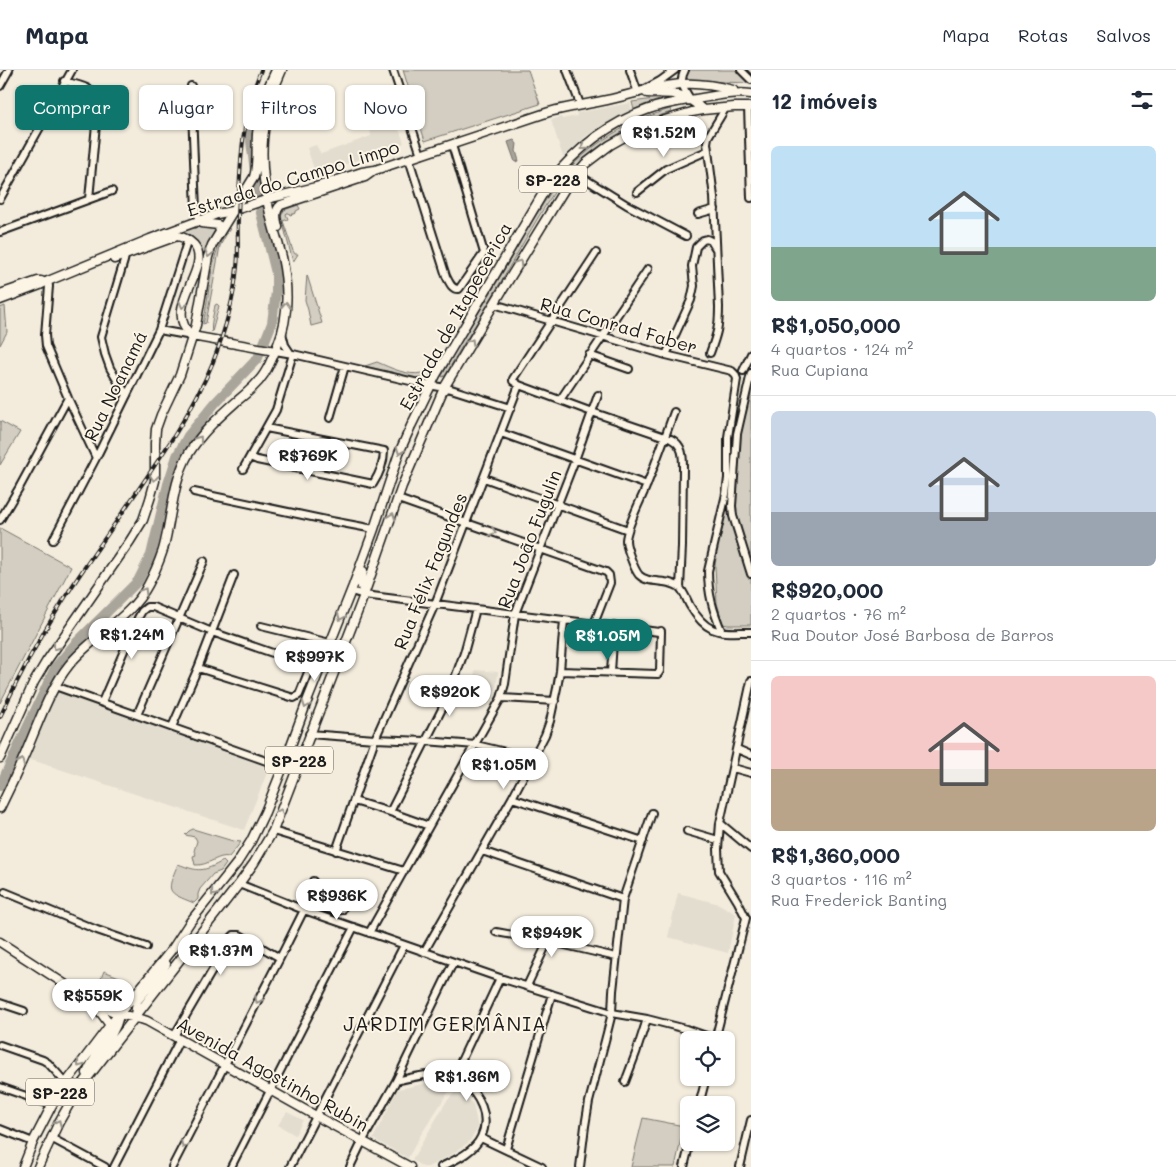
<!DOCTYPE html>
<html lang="pt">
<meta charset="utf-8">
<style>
body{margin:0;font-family:Mali,sans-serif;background:#f6f6f7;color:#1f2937;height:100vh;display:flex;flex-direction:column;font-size:19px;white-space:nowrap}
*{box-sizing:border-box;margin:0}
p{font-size:16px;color:#747a83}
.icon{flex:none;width:28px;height:28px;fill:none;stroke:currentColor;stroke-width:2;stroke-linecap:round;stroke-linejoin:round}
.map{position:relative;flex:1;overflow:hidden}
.drawer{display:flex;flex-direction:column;background:#fff;width:425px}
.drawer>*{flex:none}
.guide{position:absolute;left:15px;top:15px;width:475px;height:45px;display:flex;gap:10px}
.fabs{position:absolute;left:680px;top:961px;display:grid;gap:10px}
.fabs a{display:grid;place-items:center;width:55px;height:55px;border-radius:8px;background:#fff;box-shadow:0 1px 4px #0004;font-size:25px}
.price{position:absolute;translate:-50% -42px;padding:0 11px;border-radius:18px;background:#fff;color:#222;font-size:16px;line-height:32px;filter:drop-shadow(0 1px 2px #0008)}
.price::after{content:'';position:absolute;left:50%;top:30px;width:15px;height:11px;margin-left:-8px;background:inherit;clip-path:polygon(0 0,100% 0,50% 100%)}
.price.active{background:#0f766e;color:#fff}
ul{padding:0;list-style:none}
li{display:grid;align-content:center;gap:10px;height:265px;padding:0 20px}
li+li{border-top:1px solid #e0e1e3}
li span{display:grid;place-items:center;height:155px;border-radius:8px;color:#555}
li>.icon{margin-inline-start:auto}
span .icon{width:90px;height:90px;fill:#fffc;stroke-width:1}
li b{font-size:21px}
h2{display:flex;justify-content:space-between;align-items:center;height:60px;padding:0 20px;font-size:21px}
.tag{padding:0 18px;border-radius:8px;background:#fff;box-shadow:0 1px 4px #0004;font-size:18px;line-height:45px}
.tag.active{background:#0f766e;color:#fff}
header{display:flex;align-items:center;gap:30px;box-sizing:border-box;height:70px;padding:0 25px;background:#fff;border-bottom:1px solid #e0e1e3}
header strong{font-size:24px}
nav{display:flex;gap:28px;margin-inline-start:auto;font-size:18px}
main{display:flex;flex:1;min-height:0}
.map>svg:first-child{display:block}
.built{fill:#e3ddcf}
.green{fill:#d3cec1;stroke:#78756e}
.water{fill:#aaa59b;stroke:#716e68}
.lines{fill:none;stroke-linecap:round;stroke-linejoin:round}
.river{stroke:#aaa59b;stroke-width:10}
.minor-casing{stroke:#1c1c1c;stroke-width:10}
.major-casing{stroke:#1c1c1c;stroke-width:11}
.minor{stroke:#fcf5e5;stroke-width:6}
.major{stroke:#fcf5e5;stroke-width:8}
.rail-casing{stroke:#1c1c1c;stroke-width:4}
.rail{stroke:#fcf5e5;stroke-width:2;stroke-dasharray:5.5;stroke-linecap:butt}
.oneway{stroke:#97938b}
.labels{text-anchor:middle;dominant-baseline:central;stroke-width:4;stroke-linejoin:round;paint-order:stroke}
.shield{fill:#fcf5e5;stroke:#5f5d58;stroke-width:1}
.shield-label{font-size:16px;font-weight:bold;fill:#1c1c1c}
.street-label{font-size:18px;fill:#1c1c1c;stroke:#fcf5e5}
.quarter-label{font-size:20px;letter-spacing:1px;fill:#1c1c1c;stroke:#fcf5e5}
</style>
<header>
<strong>Mapa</strong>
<nav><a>Mapa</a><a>Rotas</a><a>Salvos</a></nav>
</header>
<main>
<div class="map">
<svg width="751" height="1097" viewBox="0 0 751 1097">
<rect width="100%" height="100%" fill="#f3ecdd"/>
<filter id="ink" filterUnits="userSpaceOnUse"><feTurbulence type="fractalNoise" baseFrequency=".02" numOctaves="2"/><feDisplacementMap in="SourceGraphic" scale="10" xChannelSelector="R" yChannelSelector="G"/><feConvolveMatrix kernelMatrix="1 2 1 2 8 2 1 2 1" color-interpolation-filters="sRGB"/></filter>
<g filter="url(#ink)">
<!-- built -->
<path class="built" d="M 630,33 L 632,40 L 586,66 L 563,87 L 551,50 L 561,47 L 562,49 L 577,46 L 576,43 Z
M 391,36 L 404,73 L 316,105 L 307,78 L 316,75 L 321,84 L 371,66 L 368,43 Z
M 475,600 L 498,602 L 496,620 L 473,617 Z
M 55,620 L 269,698 L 244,760 L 35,691 L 28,690 Z
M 678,823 L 719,834 L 736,844 L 728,883 L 668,867 Z
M 429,1013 L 453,1015 L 420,1066 L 408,1088 L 373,1069 L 398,1019 Z
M 457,1020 L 473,1034 L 478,1058 L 469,1072 L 451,1085 L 428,1097 L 423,1097 L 412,1090 L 446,1032 Z
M 287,1042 L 303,1050 L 295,1065 L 278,1055 Z"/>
<!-- green -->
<path class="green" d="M 403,0 L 528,0 L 540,34 L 425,71 Z
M 688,0 L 735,0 L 749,13 L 694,11 C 687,9 684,7 688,0 Z
M 654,29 L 662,29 L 644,35 L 634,40 L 632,32 Z
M 670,39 L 671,42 C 635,53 602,70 576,96 C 555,117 541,143 526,168 C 515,188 503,207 492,227 C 477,254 459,279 445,306 L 442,307 L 442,306 L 456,279 C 477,247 496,214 515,181 C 527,160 539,139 553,119 C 581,79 623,53 670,39 Z
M 298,135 L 300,139 L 296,141 L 296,143 L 290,145 L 289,143 L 287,143 L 286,144 L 288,149 L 283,151 L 293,181 L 295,184 L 298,184 L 293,192 L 281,146 L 284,140 Z
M 207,156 L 216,158 L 208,174 L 203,189 C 202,175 194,165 180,162 L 189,159 Z
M 228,158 L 230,159 L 227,163 L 220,176 L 206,253 L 203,254 C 211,219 208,190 228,158 Z
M 307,205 L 322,253 L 311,256 L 308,240 L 305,230 Z
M 217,234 L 219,236 L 212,262 C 210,255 214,243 215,235 Z
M 5,236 L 7,262 L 0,275 L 0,238 Z
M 377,292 C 391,298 407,306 422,303 L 427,308 L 425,309 L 422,309 L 365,296 Z
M 751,303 L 751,555 L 728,555 L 723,554 L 717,533 L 715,496 L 718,472 L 730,417 L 736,369 Z
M 0,351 L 20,362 L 0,395 Z
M 0,458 L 71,497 L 0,633 Z
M 193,759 L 233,771 L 241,772 L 229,787 C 218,784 209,796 195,795 L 193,786 L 196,785 L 194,781 L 197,771 L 195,767 L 185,765 L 189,761 Z
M 223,791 L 226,794 L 221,801 L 213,804 L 200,819 L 198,824 L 198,829 L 194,833 C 166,822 166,822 178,794 C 199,802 203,802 223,791 Z
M 104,901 L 129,911 L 115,935 L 106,928 L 104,930 L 94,921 L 98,916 Z
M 643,1048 L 684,1056 L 675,1097 L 631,1097 Z"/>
<!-- water -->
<path class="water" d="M 514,70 L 517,74 L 516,81 L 519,91 L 515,92 L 508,72 Z"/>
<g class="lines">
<!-- river -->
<path class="river" d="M 264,273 L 272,253 L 276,222 L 276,203 L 261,143 L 248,51 L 266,21
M 0,716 L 55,598 L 75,574 L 138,511 L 151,485 L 168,414 L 177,386 L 188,366 L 216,332 L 258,288 L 261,279"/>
<defs>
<path id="minor" d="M 393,0 L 421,85
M 567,0 L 580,34
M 630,0 L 638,23 L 660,11 L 675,0
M 685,0 C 678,13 684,18 690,29
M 741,0 L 751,10
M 64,11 C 80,16 93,15 98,33 L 89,129
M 0,16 L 9,0
M 191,16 L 196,140 L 199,151
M 748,37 L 751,128
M 409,89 L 446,206 C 449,212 452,220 459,219 L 484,183 L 452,75
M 577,104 L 627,135 L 686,166
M 637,122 L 666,99 L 707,81
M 0,129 L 72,0
M 698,144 L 715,139
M 0,162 L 112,121
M 124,181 L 125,186 L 124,191 L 101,267 L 105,284 L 110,298 L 117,310 L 127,325
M 596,183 L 513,309 L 513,311 L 519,315 L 592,342 L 671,369 C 683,375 683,386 683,398 L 682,476 L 680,518
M 48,211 L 49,216 L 45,265 L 46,276 L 68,328 L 96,388
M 494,234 L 666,285 L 732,301 L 735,304 L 737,309 L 728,367 L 728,408 L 726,424 L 708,501 C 708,524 713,541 722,562
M 159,260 L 192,266
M 282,263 L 285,275 L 291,284
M 275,281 L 293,284 L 423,314 L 451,319 L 511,338
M 710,283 C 717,264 719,257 719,237 L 714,127 L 707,73 L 708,67 L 725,39
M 589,285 L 629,299
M 666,285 L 691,230 L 694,216 L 692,196 L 696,177 L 703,170 L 707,169 L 711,171 L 716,179
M 743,301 L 751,284
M 751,303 L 737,364 L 732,436 L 733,446 L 751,504
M 560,330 L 648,199
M 674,342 C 665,367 656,392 646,417 C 641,430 627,456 626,470 C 626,477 634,499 639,505 C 649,515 668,508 679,517 C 684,521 687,531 690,536 C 708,566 720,562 751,562
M 330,348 L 345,296
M 501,363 L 647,415
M 250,387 L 257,390 L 373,414 C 380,403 384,393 384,381 L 266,358
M 243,399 L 276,340 L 293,284
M 484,408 L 628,460
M 194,422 L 326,450 L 374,459
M 398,429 L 606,502 L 609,505 L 610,513 L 594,554
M 0,450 L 19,418 L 68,328
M 53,470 L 96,388 L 159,260 L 188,169
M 351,521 L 364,525 L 659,562 L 661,561 L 661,562 L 660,601 L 658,604 L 560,601
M 261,556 L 330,573
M 198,598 L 294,628 L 299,625 L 318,577
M 611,602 L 614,556
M 55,616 L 283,697
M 501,628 L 555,631
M 102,632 L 138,548 L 142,541 L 147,537 L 153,537 L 212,562 L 310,596
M 137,645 L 204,491
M 172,657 L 198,598 L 234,505
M 309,664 L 375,669 L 425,671 L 476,675 L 510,683 L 531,692
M 737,679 L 751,685
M 733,698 L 751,703
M 512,728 L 643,771
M 354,731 L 390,742 L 429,756
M 390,742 L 448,627 L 464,583 L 476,539
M 720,753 L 751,779
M 273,761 L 404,801
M 687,761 L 718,770
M 336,781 L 375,669 L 435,534 L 519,315
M 482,781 L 623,829
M 239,814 L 304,840 L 500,908 L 612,943 L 647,949 L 686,959 L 715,969
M 5,822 L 97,860 L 146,877
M 306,831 C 318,835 330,842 342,840 L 348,824
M 496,862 L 548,871 L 616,887
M 369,863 L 501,628 L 505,614 L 515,544 L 575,390 L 598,325
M 424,882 L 512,728 L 545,665 L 550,651 L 557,618 L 560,601 L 564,550
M 527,916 L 557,852
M 0,933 L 24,941
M 174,966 L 232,867 L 234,865 L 240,865 L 280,888
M 715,970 L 746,848 L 738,832 L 719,801 L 718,779 L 720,753 L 751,611
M 0,975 L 43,990 L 48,993 L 66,1013
M 454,1006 L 500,908
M 396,1011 C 412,1007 437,1001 453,1006 C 457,1007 460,1010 463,1012 C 479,1024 491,1047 481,1067 C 474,1082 455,1090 441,1097
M 625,1012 L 636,983 L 647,949
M 0,1017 L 52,1035
M 699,1035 L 706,1008
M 0,1059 L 33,1072
M 51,1068 L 105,1097
M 481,1068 L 542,1097
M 506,1079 L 552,924
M 114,1097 L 180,969
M 172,1097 L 280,888 L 304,840 L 313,811
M 231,1097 L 354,857
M 290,1097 L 404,875
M 350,1097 L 362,1072 L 396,1011 L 453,893
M 580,1097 L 585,1056 L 589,1032 L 607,963 L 612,943 L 613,921 L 623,829 L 652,743
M 684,1097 L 690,1072
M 740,1097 L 751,1050"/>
<path id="major" d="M 647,23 C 661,24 677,22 689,29 C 694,32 699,36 703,40
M 199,151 L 201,153 L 218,155 L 220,161
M 278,157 C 276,149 274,141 281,135 L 365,107 L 372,102
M 114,189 L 177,166 C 184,167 189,170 194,175 C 214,198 160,238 192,266
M 0,224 L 38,211 L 41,211
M 0,230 L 40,215 L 48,211 L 150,169 L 217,144 L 232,141 L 275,127 L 316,117 L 362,102 L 375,100 L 549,42 C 568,37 588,34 607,30 C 630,25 659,15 683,14 C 699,13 717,16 733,20
M 192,266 L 275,281
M 363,501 L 361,513 L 364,525
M 0,688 L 34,612 L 46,592 L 130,471 L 143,450 L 150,429 L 155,411 L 155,373 L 156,359 L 161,345 L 180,305 L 196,255 L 208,187 L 212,175 L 254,107 C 258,94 256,78 257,64 C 259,42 266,20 276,0
M 0,738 C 12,714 23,690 33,665 C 43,641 53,615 69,595 C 93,565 130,549 148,515 C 154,504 159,492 163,480 C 172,448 172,412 189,383 C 202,362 219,347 237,331 C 247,323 257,315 264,304 C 270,295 274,284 278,274 C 289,247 288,215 282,187 C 278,171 272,155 269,139 C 258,89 260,46 282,0
M 0,872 L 94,933 L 119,944 L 141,949 L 147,951 L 316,1046 L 410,1097
M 95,935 L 110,955
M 135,945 L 137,931 L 160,903 L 166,894
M 87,1003 C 95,982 114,969 119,946
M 23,1097 L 33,1072 L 52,1035 L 66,1013 L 110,955 L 173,878 L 190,852 L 237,793 L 251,771 L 265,742 L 283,697 L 306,634 L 353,516 L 374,459 L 399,383 L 411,356 L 436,305 L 549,113 C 575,80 609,53 649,39 C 666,33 684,31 702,28 C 719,25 734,22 751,24
M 38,1097 L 59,1052 L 75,1024 L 239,814 L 254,793 L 273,761 L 364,525 L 402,416 L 444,318 L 494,234 L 567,115 L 585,94 L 610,75 L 635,61 L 658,52 L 692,42 L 703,40 L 734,37 L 751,37"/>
</defs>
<!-- minor casing -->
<use href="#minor" class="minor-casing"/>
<!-- major casing -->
<use href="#major" class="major-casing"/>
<!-- minor -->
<use href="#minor" class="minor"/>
<!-- major -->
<use href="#major" class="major"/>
<defs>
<path id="rail" d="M 0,647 C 18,608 38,570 61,534 C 79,504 100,476 120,446 C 153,398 191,346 213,292 C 225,261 234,229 237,197 C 239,181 237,164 238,148 C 240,98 241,47 261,0"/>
</defs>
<!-- rail casing -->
<use href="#rail" class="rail-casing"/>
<!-- rail -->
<use href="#rail" class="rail"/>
</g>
<!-- one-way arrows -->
<defs><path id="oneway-chevron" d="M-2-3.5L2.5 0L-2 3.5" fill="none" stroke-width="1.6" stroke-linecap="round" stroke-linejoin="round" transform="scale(1.25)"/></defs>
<g class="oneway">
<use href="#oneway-chevron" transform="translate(584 77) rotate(141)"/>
<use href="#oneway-chevron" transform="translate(209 184) rotate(104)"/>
<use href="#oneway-chevron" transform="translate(519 193) rotate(-58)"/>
<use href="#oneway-chevron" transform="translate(183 235) rotate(105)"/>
<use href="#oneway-chevron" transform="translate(286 235) rotate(-86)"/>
<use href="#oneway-chevron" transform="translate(471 272) rotate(-59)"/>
<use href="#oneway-chevron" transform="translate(199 369) rotate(-54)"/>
<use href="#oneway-chevron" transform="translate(400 381) rotate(111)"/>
<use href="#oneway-chevron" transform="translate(154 408) rotate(96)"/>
<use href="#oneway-chevron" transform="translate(392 446) rotate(-70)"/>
<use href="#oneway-chevron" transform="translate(493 462) rotate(20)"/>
<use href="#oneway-chevron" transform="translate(144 521) rotate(-59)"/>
<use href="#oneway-chevron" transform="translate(341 547) rotate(112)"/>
<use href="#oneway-chevron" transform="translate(56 577) rotate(126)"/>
<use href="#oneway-chevron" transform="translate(306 635) rotate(111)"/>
<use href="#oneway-chevron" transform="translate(21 692) rotate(-65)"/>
<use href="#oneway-chevron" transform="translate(280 742) rotate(-69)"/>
<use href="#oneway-chevron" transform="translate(214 823) rotate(129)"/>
<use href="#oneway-chevron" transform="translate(258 930) rotate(117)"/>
<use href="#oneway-chevron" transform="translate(80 994) rotate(127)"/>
<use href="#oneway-chevron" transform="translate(58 1053) rotate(-63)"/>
<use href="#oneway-chevron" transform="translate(184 1075) rotate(117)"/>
</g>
</g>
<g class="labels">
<!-- shield labels -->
<g class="shield">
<rect x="519" y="95.5" width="68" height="27" rx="4"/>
<rect x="265" y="676.5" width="68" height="27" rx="4"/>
<rect x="26" y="1008.5" width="68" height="27" rx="4"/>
</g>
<g class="shield-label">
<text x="553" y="109">SP-228</text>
<text x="299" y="690">SP-228</text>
<text x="60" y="1022">SP-228</text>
</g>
<!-- street labels -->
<g class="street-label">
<text transform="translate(293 108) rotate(-17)">Estrada do Campo Limpo</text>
<text transform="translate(455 246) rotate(-61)">Estrada de Itapecerica</text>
<text transform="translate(619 255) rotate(16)">Rua Conrad Faber</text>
<text transform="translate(115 316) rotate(-64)">Rua Noanamá</text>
<text transform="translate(529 469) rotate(-69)">Rua João Fugulin</text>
<text transform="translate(430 501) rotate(-68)">Rua Félix Fagundes</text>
<text transform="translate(273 1004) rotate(29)">Avenida Agostinho Rubin</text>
</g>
<!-- quarter labels -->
<g class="quarter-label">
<text x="445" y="953">JARDIM GERMÂNIA</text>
</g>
</g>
</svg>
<div class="fabs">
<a><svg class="icon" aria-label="locate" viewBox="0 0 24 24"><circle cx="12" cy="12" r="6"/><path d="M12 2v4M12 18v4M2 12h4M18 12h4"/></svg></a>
<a><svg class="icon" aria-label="layers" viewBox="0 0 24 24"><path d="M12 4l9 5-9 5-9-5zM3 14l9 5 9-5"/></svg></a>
</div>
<b class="price" style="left:664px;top:88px">R$1.52M</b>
<b class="price" style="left:308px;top:411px">R$769K</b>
<b class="price" style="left:132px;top:590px">R$1.24M</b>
<b class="price active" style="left:608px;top:591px">R$1.05M</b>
<b class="price" style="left:315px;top:612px">R$997K</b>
<b class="price" style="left:450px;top:647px">R$920K</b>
<b class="price" style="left:504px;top:720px">R$1.05M</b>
<b class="price" style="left:337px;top:851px">R$936K</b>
<b class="price" style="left:552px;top:888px">R$949K</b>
<b class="price" style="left:221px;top:906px">R$1.37M</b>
<b class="price" style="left:93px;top:951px">R$559K</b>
<b class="price" style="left:467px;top:1032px">R$1.36M</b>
<div class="guide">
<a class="tag active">Comprar</a>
<a class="tag">Alugar</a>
<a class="tag">Filtros</a>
<a class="tag">Novo</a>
</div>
</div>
<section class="drawer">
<h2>12 imóveis<svg class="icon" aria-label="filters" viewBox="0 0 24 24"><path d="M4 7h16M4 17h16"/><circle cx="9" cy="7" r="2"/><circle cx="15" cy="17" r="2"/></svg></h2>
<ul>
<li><span style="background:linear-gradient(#bfe0f5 65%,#7fa58c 0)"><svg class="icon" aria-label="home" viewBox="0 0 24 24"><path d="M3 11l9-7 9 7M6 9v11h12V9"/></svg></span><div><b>R$1,050,000</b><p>4 quartos · 124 m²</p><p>Rua Cupiana</p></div></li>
<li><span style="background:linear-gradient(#c9d6e8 65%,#9aa5b1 0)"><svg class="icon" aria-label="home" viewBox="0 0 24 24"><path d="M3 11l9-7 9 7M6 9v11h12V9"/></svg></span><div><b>R$920,000</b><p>2 quartos · 76 m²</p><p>Rua Doutor José Barbosa de Barros</p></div></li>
<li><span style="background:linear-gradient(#f6c9c9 60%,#b9a48a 0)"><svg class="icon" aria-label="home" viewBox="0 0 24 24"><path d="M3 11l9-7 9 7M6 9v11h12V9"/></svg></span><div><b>R$1,360,000</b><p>3 quartos · 116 m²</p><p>Rua Frederick Banting</p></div></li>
</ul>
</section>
</main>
